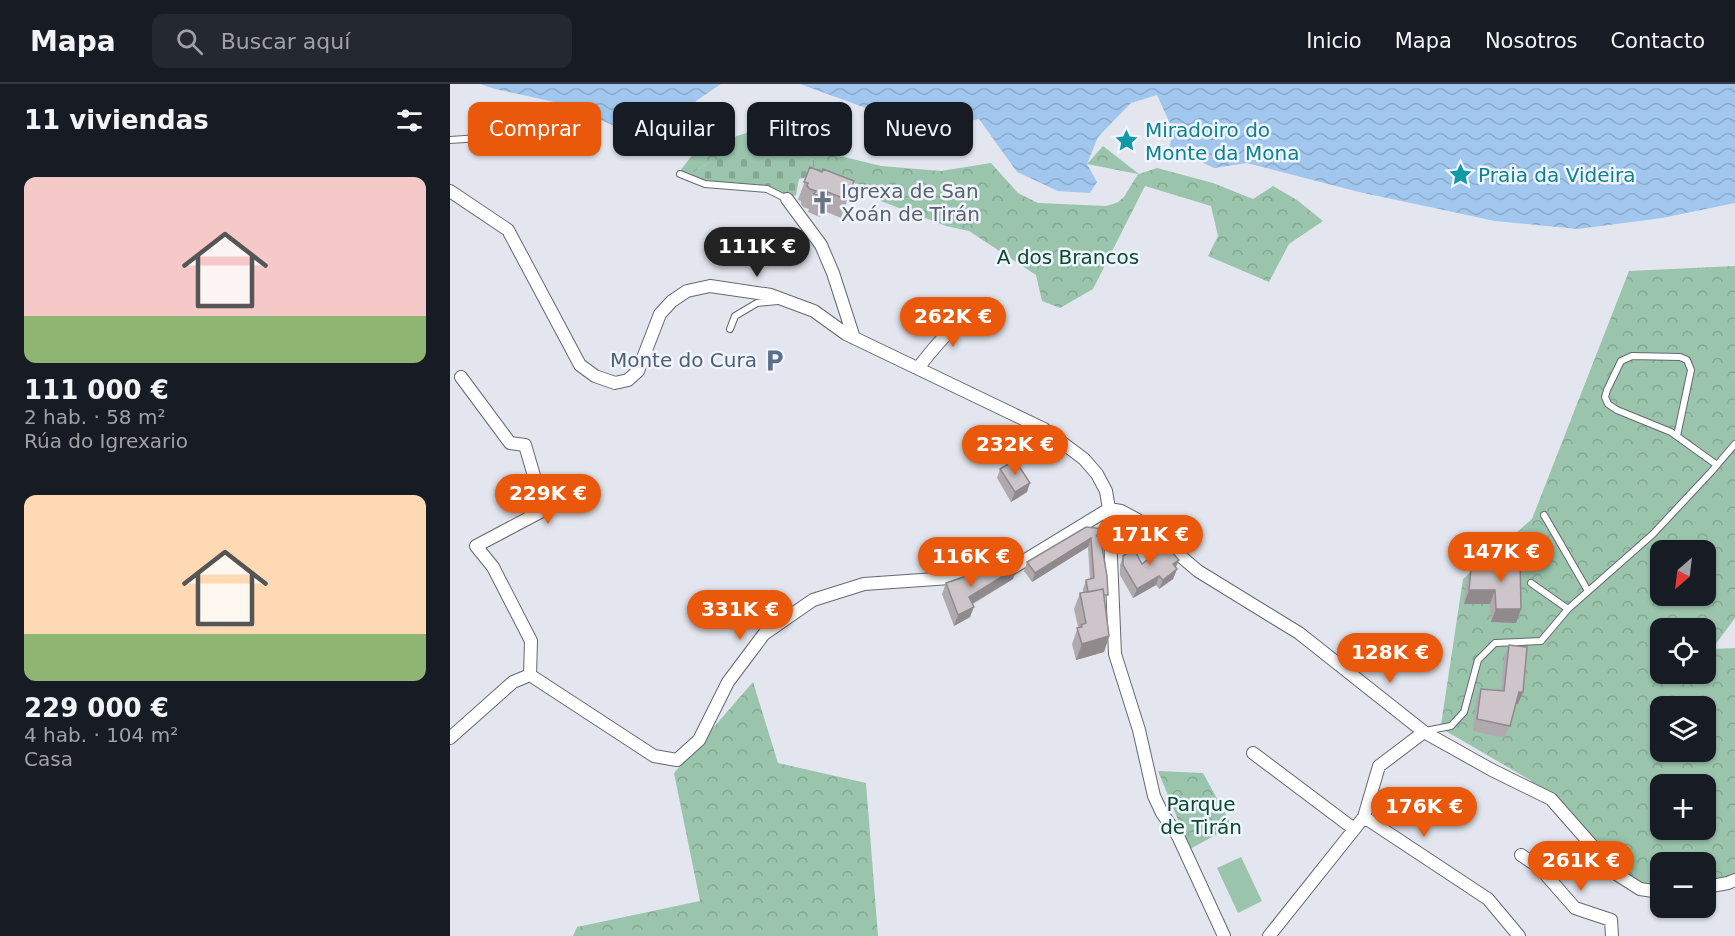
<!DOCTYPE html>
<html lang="es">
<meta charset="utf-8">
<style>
body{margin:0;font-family:"DejaVu Sans",sans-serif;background:#242831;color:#f1f3f6;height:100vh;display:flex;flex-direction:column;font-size:22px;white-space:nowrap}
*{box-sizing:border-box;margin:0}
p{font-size:20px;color:#9ea1a6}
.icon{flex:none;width:33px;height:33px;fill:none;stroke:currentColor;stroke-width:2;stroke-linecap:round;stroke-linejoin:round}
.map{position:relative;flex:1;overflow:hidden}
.panel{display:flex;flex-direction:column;background:#171b24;width:450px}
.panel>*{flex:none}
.guide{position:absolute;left:18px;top:18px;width:570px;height:54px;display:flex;gap:12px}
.needle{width:39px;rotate:208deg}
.controls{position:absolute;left:1200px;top:456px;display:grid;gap:12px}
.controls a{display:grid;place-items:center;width:66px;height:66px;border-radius:12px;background:#171b24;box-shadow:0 2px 4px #0004;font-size:30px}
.price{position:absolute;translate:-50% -51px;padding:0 14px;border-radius:21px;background:#ea580c;color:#fff;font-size:20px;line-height:39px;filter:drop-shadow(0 2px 3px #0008)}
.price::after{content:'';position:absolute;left:50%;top:36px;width:18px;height:14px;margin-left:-9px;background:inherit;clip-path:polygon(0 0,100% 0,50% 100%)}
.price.active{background:#222;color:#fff}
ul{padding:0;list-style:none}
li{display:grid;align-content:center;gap:12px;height:318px;padding:0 24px}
li span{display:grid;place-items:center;height:186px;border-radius:12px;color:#555}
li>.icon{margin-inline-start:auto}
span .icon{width:108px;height:108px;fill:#fffc;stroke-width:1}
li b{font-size:26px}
h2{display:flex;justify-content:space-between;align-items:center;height:72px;padding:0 24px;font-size:26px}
.pill{padding:0 21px;border-radius:12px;background:#171b24;box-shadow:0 2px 4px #0004;font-size:21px;line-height:54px}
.pill.active{background:#ea580c;color:#fff}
header{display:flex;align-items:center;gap:36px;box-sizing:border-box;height:84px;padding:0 30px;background:#171b24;border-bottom:2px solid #363941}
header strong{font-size:28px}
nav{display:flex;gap:33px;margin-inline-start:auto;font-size:21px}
.search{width:420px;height:54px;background:#242831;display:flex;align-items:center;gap:15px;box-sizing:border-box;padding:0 21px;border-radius:12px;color:#9ea1a6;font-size:22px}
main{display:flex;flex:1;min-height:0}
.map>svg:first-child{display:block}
.forest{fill:url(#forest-crowns);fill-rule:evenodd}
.cemetery{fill:url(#cemetery-stones)}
.pitch{fill:#9ac4ac}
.water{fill:url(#water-waves)}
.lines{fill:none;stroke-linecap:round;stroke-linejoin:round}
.lane-casing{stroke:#65686f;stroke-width:8}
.street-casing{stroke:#65686f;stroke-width:14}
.lane{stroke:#fff;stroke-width:6}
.street{stroke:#fff;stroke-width:12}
.wall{fill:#b0a9ad}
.shaded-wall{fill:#908a8d}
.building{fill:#cdc5c9;stroke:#908a8d;stroke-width:1.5}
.labels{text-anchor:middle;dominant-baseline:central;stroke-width:5;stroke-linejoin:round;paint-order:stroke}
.culture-label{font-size:20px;fill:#0d838f;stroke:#f0f4fc;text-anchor:start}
.worship-label{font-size:20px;fill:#5b616d;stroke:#f0f4fc;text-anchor:start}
.park-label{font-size:20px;fill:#0a4a2e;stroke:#f0f4fc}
.service-label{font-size:20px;fill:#4e5e75;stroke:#f0f4fc;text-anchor:end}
</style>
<header>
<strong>Mapa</strong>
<div class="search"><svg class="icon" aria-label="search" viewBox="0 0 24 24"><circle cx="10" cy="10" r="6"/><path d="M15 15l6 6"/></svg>Buscar aquí</div>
<nav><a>Inicio</a><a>Mapa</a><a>Nosotros</a><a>Contacto</a></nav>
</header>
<main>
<section class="panel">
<h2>11 viviendas<svg class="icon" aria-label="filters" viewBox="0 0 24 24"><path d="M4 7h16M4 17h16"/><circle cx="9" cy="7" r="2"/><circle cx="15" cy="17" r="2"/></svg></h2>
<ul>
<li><span style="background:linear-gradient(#f6c9c9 75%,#8fb573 0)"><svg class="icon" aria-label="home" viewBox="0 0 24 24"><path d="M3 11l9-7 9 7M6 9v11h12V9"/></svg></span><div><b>111 000 €</b><p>2 hab. · 58 m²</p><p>Rúa do Igrexario</p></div></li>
<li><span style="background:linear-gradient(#ffd9b3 75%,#8fb573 0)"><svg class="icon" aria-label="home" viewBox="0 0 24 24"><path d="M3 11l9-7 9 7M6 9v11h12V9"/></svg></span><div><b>229 000 €</b><p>4 hab. · 104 m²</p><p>Casa</p></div></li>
</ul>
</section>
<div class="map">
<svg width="1285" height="852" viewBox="0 0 1285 852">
<defs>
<pattern id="forest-crowns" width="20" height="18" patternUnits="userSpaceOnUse" patternTransform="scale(1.5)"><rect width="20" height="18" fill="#9ac4ac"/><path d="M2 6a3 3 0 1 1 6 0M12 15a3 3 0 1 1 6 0" fill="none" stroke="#84a894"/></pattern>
<pattern id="cemetery-stones" width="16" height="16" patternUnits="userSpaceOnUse" patternTransform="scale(1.5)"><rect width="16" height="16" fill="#9ac4ac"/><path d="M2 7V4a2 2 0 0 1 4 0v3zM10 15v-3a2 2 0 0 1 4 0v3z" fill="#84a894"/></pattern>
<pattern id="water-waves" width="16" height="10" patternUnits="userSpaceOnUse" patternTransform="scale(1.5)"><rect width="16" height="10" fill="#a1c7ee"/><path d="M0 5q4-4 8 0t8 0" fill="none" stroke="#8aaacc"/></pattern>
</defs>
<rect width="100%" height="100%" fill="#e3e6ee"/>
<!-- forest -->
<path class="forest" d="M 318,42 L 345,55 L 386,71 L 431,82 L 491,87 L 541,79 L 568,109 L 588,119 L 656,122 L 663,120 L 668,118 L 674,113 L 688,90 L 637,80 L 653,62 L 689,90 L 707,84 L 763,99 L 803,115 L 823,102 L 847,116 L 873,137 L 839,160 L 819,198 L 758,172 L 768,152 L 761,122 L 695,102 L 643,205 L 610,224 L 592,217 L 586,191 L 519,147 L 496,142 L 431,117 L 422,103 L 366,91 L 364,76 L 327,62 L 258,79 L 242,89 L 235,91 L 230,87 L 247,65 Z
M 1285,182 L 1285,534 L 1262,565 L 1285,564 L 1285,791 L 1256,799 L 1256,778 L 1210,778 L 1210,804 L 1196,803 L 1173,789 L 1080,696 L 994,646 L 991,641 L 1013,495 L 1082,435 L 1179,187 ZM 1210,466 L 1256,466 L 1256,512 L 1210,512 ZM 1210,544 L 1256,544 L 1256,590 L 1210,590 ZM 1210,622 L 1256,622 L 1256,668 L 1210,668 ZM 1210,700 L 1256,700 L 1256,746 L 1210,746 Z
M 303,598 L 328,679 L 416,699 L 428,852 L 123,852 L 127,843 L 250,817 L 224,689 Z
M 708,687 L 753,689 L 782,742 L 740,765 Z"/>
<!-- cemetery -->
<path class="cemetery" d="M 306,62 L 327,62 L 364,76 L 366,91 L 349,95 L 346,111 L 340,113 L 317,105 L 255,100 L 235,91 L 242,89 L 258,79 Z"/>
<!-- pitch -->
<path class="pitch" d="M 791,773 L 812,817 L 788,829 L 767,784 Z"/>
<!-- water -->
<path class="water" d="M 30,0 L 271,0 L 246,17 L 226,58 L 200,57 L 113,20 L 45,5 Z
M 350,0 L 1285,0 L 1285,119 L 1212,134 L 1128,145 L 1045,137 L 909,108 L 797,79 L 764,84 L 720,63 L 722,44 L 707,11 L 681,19 L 648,53 L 637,80 L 647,98 L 640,109 L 608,107 L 567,88 L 529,35 L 479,47 Z"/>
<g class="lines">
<defs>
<path id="lane" d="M 0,56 L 59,52
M 230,90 L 255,100 L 317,105 L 337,115
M 280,245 L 285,232 L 307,219 L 328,217
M 1227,352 L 1241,286 L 1237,276 L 1230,273 L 1182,272 L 1171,277 L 1157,306 L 1155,313 L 1158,320 L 1167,326 L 1221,348 L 1267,381
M 1094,431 L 1138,507
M 1081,499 L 1118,525
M 975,647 L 1001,642 L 1014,628 L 1028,576 L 1045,559 L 1091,557 L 1118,525 L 1203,450 L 1261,388 L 1285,360"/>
<path id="street" d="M 0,107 L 58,146 L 130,281 L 145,292 L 165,299 L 178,296 L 188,287 L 210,230 L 222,217 L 237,207 L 260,202 L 321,211 L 364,227 L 396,250 L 594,345 L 634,375 L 647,390 L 656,407 L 659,425 L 665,570 L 689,646 L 704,712 L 712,729 L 728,752 L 774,852
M 337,115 L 371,161 L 383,189 L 404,254
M 468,284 C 486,261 499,245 524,228
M 11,293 L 60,359 L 75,361 L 94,426 L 26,462 L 43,483 L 81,557 L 80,591
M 659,425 L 671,427 L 688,436 L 748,487 L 849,549 L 974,648 L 1042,686 L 1101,715 L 1168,791 L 1190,805 L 1210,808
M 546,491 L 554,489 L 659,425
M 974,648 L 929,682 L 914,733 L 1038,815 L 1069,852
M 0,654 L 63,598 L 80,591 L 204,672 L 227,676 L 249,656 L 278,598 L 314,550 L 363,516 L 414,500 L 529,492
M 803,669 L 904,745
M 1071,771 L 1089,783 L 1125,824 L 1161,836 L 1162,852
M 1256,803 L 1278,799 L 1285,796
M 819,852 L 914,733"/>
</defs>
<!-- lane casing -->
<use href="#lane" class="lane-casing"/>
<!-- street casing -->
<use href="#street" class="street-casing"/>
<!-- lane -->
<use href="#lane" class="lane"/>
<!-- street -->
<use href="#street" class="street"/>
</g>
<!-- wall -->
<path class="wall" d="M 360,83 L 372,88 L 404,97 L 391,134 L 372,126 L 370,133 L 358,128 L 359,125 L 353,123 L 351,120 L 351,117 L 348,116 Z
M 550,385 L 577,408 L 561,418 L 547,394 Z
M 655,445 L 652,454 L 650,455 L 655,519 L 659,552 L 654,568 L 626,576 L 622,560 L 628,543 L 624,525 L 630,509 L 633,509 L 633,505 L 636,496 L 640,495 L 638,463 L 582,498 L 574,487 L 577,478 Z
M 673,472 L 692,480 L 726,484 L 727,485 L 723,495 L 709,505 L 706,501 L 683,514 L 670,491 L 670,481 Z
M 1052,474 L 1066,539 L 1041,538 L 1040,520 L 1014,520 L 1016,499 L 1021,485 L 1048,484 Z
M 563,495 L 523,520 L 520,533 L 504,542 L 492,510 L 496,499 Z
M 1059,561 L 1068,620 L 1065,620 L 1055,654 L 1023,647 L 1026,616 L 1031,605 L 1051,606 L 1054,573 Z"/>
<!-- shaded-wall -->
<path class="shaded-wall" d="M 580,399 L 577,408 L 561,418 L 565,408 Z
M 655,445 L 652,454 L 643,460 L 646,452 Z
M 641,454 L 638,463 L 582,498 L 585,489 Z
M 729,476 L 725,485 L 723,480 Z
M 567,484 L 563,495 L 515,524 L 519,513 Z
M 727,485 L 723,495 L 709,505 L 713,496 Z
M 709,492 L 706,501 L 683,514 L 687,505 Z
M 1019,506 L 1045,506 L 1040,520 L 1014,520 Z
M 524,523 L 520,533 L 504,542 L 508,531 Z
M 1046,525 L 1071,525 L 1066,539 L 1041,538 Z
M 659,552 L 654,568 L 626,576 L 632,560 Z
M 1069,608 L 1073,608 L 1068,620 L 1064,620 Z"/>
<!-- building -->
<path class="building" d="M 360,83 L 372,88 L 373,85 L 404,97 L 397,116 L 378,108 L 376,115 L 364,110 L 366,107 L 360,105 L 357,102 L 358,99 L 354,98 Z
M 565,376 L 580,399 L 565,408 L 550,385 Z
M 636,443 L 655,445 L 646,452 L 650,451 L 657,492 L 658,511 L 654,511 L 653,505 L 638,508 L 636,496 L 644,494 L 641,454 L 585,489 L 577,478 Z
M 716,461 L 729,476 L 723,480 L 727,485 L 713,496 L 709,492 L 687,505 L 673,481 L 673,472 L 684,465 L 692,480 Z
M 1052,474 L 1070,474 L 1071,525 L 1046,525 L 1045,506 L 1019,506 L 1021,485 L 1052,484 Z
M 566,484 L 519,513 L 524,523 L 508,531 L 496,499 L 519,491 L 559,486 Z
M 653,505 L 659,552 L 632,560 L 627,544 L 632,543 L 631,541 L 636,539 L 630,509 Z
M 1059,561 L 1077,563 L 1073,608 L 1069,608 L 1060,642 L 1027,635 L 1031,605 L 1054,607 Z"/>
<!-- icons -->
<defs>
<symbol id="sight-bare" viewBox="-9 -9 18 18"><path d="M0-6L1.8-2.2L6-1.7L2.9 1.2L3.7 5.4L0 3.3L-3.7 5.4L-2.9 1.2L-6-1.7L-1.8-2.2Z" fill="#0f9aa8" stroke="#f0f4fc" stroke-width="2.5" paint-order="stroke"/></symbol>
<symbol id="church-bare" viewBox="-9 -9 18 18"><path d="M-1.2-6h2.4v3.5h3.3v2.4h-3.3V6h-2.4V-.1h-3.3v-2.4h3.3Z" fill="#6b7280" stroke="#f0f4fc" stroke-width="2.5" paint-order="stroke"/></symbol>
<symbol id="parking-bare" viewBox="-9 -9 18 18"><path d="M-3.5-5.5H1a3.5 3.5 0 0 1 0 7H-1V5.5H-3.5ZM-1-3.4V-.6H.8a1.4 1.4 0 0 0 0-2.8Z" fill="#5c6f8a" stroke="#f0f4fc" stroke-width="2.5" paint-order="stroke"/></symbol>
</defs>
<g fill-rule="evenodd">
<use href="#sight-bare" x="660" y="40" width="33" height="33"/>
<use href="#sight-bare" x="994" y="74" width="33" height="33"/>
<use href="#church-bare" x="356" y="102" width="33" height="33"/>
<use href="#parking-bare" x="308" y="260" width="33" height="33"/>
</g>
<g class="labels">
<!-- culture labels -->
<g class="culture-label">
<text x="695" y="46">Miradoiro do<tspan x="695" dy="23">Monte da Mona</tspan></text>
<text x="1028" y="91">Praia da Videira</text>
</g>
<!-- worship labels -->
<g class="worship-label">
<text x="391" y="107">Igrexa de San<tspan x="391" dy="23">Xoán de Tirán</tspan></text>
</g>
<!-- park labels -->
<g class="park-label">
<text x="618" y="173">A dos Brancos</text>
<text x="751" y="720">Parque<tspan x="751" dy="23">de Tirán</tspan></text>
</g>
<!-- service labels -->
<g class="service-label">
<text x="307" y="276">Monte do Cura</text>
</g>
</g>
</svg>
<div class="controls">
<a><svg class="needle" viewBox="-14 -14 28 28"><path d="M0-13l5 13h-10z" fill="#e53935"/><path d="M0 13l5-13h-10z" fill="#9ea1a6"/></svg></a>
<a><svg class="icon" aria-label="locate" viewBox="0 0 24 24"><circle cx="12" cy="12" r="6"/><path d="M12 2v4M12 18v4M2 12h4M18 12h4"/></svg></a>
<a><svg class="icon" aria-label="layers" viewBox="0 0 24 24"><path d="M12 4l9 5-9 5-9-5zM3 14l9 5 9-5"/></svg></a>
<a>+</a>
<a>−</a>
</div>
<b class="price active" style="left:307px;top:194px">111K €</b>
<b class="price" style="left:503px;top:264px">262K €</b>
<b class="price" style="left:565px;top:392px">232K €</b>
<b class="price" style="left:98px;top:441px">229K €</b>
<b class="price" style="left:700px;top:482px">171K €</b>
<b class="price" style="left:1051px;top:499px">147K €</b>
<b class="price" style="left:521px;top:504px">116K €</b>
<b class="price" style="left:290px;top:557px">331K €</b>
<b class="price" style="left:940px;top:600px">128K €</b>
<b class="price" style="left:974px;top:754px">176K €</b>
<b class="price" style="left:1131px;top:808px">261K €</b>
<div class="guide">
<a class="pill active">Comprar</a>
<a class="pill">Alquilar</a>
<a class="pill">Filtros</a>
<a class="pill">Nuevo</a>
</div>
</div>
</main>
